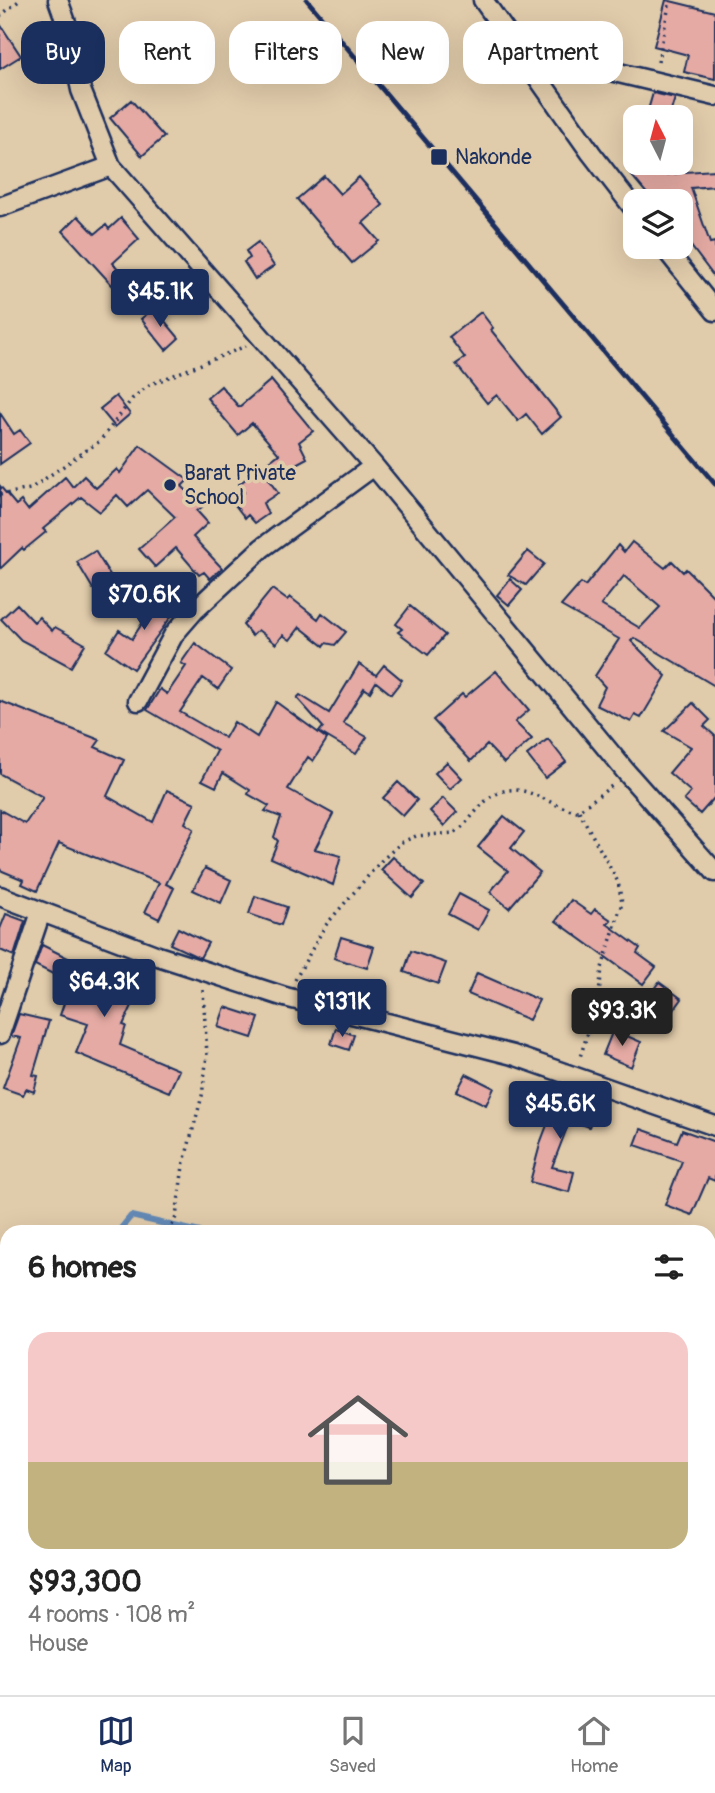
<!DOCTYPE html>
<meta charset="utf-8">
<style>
body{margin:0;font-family:Pangolin,sans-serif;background:#f2f2f2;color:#222;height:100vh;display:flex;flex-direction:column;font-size:26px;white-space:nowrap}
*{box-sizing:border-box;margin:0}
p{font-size:23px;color:#767676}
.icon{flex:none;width:38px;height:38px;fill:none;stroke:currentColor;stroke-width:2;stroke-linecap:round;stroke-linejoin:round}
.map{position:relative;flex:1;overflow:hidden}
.panel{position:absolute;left:0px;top:1225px;width:716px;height:471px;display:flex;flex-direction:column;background:#fff;border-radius:21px 21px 0 0;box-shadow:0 7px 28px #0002}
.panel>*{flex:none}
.guide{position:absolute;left:21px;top:21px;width:674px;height:63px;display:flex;gap:14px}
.needle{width:46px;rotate:354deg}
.buttons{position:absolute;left:623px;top:105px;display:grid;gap:14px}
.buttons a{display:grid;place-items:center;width:70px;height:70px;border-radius:14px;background:#fff;box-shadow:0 7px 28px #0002;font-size:35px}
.price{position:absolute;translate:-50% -60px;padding:0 16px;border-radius:7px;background:#1b2f5e;color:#fff;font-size:23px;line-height:46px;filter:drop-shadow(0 2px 4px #0008)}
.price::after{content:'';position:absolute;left:50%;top:42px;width:21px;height:16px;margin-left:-10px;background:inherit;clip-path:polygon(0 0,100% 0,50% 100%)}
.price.current{background:#222;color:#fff}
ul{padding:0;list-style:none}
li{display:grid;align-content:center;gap:14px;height:371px;padding:0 28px}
li span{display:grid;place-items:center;height:217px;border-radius:21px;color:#555}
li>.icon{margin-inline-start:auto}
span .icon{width:126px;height:126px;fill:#fffc;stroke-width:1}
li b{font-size:30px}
h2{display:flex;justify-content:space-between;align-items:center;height:84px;padding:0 28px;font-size:30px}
.tag{padding:0 24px;border-radius:21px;background:#fff;box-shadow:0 7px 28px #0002;font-size:24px;line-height:63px}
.tag.current{background:#1b2f5e;color:#fff}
.menu{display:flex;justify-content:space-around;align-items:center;height:98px;border-top:2px solid #e0e0e0;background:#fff;font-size:19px;color:#767676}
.menu a{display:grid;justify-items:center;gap:4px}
.menu .current{color:#1b2f5e}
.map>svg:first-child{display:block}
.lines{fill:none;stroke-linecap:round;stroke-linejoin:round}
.stream{stroke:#6389b5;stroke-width:6}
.building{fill:#e4aaa3;stroke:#1b2f5e;stroke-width:2;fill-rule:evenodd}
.minor-casing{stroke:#1b2f5e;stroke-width:23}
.path{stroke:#1b2f5e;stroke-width:3.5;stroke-dasharray:2 5;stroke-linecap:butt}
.minor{stroke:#e0cbaa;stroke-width:18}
.rail{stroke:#1b2f5e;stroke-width:5}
.poi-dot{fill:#1b2f5e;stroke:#e0cbaa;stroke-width:2.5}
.labels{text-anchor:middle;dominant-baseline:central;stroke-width:7;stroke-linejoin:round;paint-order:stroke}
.poi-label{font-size:21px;fill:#1b2f5e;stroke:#e0cbaa;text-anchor:start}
</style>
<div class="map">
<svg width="715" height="1695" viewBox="0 0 715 1695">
<rect width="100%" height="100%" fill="#e0cbaa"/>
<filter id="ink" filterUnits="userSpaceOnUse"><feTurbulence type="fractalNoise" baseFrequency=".0143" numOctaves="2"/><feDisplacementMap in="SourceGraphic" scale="14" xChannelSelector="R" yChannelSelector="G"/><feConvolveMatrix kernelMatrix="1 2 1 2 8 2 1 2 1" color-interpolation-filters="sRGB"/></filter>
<g filter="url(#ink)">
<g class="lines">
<!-- stream -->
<path class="stream" d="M 118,1232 L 131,1216 L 200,1232
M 0,1249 L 7,1248
M 709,1301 L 715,1300"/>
</g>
<!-- building -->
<path class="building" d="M 666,0 L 715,12 L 715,79 L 684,72 L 688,55 L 654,46 Z
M 0,24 L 21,56 L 0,69 Z
M 653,93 L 675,98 L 669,117 L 646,117 Z
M 131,100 L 164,137 L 142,156 L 110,118 Z
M 636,163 L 643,163 L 654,176 L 681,173 L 683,167 L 685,172 L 715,170 L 715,186 L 691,188 L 710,243 L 715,242 L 715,278 L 681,233 L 681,201 L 653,201 L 627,170 Z
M 324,176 L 340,194 L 359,177 L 383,205 L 363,223 L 379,241 L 352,263 L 297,199 Z
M 78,216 L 95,234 L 106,225 L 109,229 L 121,218 L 139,239 L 113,263 L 134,287 L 123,297 L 63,231 Z
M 258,242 L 274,266 L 255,279 L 244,262 L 250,258 L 246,251 Z
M 154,308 L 179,338 L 166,350 L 141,319 Z
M 481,312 L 493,328 L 491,330 L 561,417 L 542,434 L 526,414 L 518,421 L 497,395 L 487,403 L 456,364 L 465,358 L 449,337 Z
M 271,380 L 313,431 L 299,442 L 307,458 L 268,479 L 278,493 L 263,503 L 268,514 L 255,523 L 248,515 L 245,518 L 232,501 L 244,492 L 239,484 L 279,454 L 252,423 L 238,435 L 207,398 L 221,386 L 239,407 Z
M 116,396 L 130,414 L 115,427 L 100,409 Z
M 0,413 L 14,434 L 20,430 L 30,443 L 0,464 Z
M 140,445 L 188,480 L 182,486 L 202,507 L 197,511 L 208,523 L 193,537 L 222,568 L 210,579 L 204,572 L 199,575 L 176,548 L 155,567 L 139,549 L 175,517 L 147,490 L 128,507 L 117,495 L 100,512 L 81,497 L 43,529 L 46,532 L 24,550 L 22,548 L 0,569 L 0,486 L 16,505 L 21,501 L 28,510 L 65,477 L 73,487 L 84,476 L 96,488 L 117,469 L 120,473 Z
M 632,542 L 665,568 L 672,561 L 683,572 L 686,569 L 715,598 L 715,686 L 634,638 L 631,641 L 666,676 L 641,718 L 635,715 L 631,722 L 596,705 L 605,687 L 595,676 L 619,639 L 561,606 L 581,583 L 585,586 L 618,545 L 624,552 ZM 624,576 L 660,607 L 640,628 L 601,605 Z
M 95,551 L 112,578 L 93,589 L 77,562 Z
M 528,551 L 544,564 L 526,585 L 508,575 Z
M 510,579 L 522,590 L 509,605 L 497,595 Z
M 272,589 L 287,600 L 290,597 L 318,619 L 322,613 L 346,632 L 335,645 L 326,643 L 324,646 L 300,627 L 290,640 L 283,635 L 276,644 L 258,630 L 252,636 L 243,625 Z
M 163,591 L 181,603 L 133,669 L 106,650 L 119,630 L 132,639 Z
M 17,604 L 34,622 L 39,617 L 52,631 L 55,627 L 85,644 L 71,667 L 21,640 L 1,619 Z
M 410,606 L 445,635 L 428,655 L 398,632 L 402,629 L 396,624 Z
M 195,643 L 231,670 L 218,689 L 203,678 L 180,712 L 225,738 L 234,722 L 257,737 L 276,702 L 327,739 L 313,761 L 308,757 L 288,789 L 333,814 L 315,849 L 341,856 L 333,885 L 271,858 L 278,841 L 274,837 L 281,817 L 265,811 L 269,806 L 248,794 L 250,790 L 223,773 L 216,787 L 202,780 L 217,751 L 147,710 L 160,689 L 167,694 L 186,666 L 181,663 Z
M 359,664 L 376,675 L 384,665 L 402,680 L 391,694 L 376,682 L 370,692 L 364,688 L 343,723 L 367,737 L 356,754 L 319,732 L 323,727 L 297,698 L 300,695 L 329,713 Z
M 496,671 L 529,710 L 515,722 L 532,739 L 504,763 L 487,745 L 471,761 L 433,720 L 462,694 L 465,697 Z
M 0,701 L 100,740 L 95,747 L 124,760 L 107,796 L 153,822 L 167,790 L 195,803 L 185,823 L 194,829 L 166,884 L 174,888 L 159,919 L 145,912 L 159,883 L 59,843 L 37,891 L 22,884 L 24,880 L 0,870 L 0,810 L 25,824 L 43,797 L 0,774 Z
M 693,703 L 710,720 L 704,726 L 715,736 L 715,797 L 700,814 L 684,800 L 691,792 L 669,773 L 691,747 L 664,731 Z
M 548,739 L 566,762 L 545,778 L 527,755 Z
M 447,762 L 462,778 L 450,789 L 435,773 Z
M 398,782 L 417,800 L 403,816 L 383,798 Z
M 443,798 L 457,812 L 444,826 L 430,811 Z
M 504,816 L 524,832 L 511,848 L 540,872 L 509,908 L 490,892 L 508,871 L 478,847 Z
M 393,857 L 424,884 L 412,898 L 381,870 Z
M 205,868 L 231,880 L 221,903 L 193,890 Z
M 459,894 L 489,910 L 478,930 L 448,914 Z
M 255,896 L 287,907 L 281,925 L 249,914 Z
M 571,900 L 591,914 L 595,909 L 611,920 L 607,924 L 640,948 L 637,953 L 656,967 L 643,984 L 556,921 Z
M 6,914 L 25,921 L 14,956 L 0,950 L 0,929 Z
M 178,928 L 208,943 L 200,958 L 170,944 Z
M 341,937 L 374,947 L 367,968 L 334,958 Z
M 42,945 L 138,993 L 123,1025 L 126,1026 L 120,1045 L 179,1070 L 169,1092 L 76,1053 L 88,1024 L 60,1015 L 71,983 L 35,965 Z
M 411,951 L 446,963 L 438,984 L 404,972 Z
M 477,973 L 539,1000 L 529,1020 L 468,994 Z
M 659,982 L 682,999 L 671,1014 L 648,997 Z
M 225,1007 L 259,1018 L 252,1038 L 218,1027 Z
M 19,1014 L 49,1021 L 33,1075 L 38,1076 L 34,1092 L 26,1089 L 23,1095 L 3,1088 L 21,1038 L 11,1036 Z
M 336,1028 L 354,1035 L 349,1050 L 331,1044 Z
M 613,1030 L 641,1042 L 631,1067 L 603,1055 Z
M 466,1074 L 494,1088 L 486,1105 L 457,1091 Z
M 560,1091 L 597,1106 L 589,1127 L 570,1120 L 552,1167 L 574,1172 L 569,1192 L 530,1182 L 541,1141 Z
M 641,1129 L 677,1142 L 682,1130 L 715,1142 L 715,1181 L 708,1178 L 692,1215 L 665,1205 L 682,1161 L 635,1145 Z"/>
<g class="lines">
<defs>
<path id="minor" d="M 58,0 L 68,28 L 81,90 L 111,166 L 374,466 L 627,773 L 715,872
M 483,0 L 591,153 L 635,210
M 531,65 L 581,64 L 715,96
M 0,207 L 111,166
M 664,247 L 715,311
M 138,701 L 174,634 L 194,611 L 262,548 L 374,466
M 0,896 L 158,956 L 285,997 L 513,1055 L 715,1126
M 0,1034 L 41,912
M 709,1338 L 715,1329
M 0,1549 L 7,1546
M 0,1614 L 7,1659
M 7,1695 L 7,1689"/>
</defs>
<!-- minor casing -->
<use href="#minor" class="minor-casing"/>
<!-- path -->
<path class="path" d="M 0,16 L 20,0
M 658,62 L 670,0
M 0,495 L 30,489 L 100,441 L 132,399 L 149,385 L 246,346
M 579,811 L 618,882 L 622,903 L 602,968 L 598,1002 L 579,1060
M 295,980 L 325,926 L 381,861 L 402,842 L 416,836 L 454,833 C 470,823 479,803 494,795 C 524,778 549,808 578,811 L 613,785
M 169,1232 L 176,1217 L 183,1166 L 202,1096 L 207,1055 L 203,990
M 0,1285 L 7,1299
M 298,1689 L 298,1695
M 376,1689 L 376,1695
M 504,1689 L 505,1695"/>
<!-- minor -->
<use href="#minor" class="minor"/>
<!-- rail -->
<path class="rail" d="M 307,0 L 715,484"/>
</g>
</g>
<!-- markers -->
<g class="poi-dot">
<rect x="430" y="148" width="18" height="18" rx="3.5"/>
<circle cx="170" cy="485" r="7"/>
</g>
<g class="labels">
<!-- poi labels -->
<g class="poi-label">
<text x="455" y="157">Nakonde</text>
<text x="184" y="473">Barat Private<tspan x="184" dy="24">School</tspan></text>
</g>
</g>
</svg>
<div class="buttons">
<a><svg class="needle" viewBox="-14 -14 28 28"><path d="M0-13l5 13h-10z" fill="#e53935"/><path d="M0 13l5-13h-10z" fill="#767676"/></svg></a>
<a><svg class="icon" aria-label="layers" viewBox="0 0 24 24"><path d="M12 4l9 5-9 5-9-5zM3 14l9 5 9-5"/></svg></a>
</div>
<b class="price" style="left:160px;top:329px">$45.1K</b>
<b class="price" style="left:144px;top:632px">$70.6K</b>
<b class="price" style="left:104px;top:1019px">$64.3K</b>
<b class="price" style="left:342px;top:1039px">$131K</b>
<b class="price current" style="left:622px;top:1048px">$93.3K</b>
<b class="price" style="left:560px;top:1141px">$45.6K</b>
<div class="guide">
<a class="tag current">Buy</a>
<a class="tag">Rent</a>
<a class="tag">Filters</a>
<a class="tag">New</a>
<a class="tag">Apartment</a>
</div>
<section class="panel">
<h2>6 homes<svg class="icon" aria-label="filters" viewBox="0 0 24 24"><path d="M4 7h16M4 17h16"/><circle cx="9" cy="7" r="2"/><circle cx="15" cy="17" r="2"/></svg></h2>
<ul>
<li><span style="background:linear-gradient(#f6c9c9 60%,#c2b280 0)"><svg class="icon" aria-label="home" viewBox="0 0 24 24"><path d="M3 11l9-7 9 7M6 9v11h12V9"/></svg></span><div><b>$93,300</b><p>4 rooms · 108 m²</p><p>House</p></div></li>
</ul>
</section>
</div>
<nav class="menu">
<a class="current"><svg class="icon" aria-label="map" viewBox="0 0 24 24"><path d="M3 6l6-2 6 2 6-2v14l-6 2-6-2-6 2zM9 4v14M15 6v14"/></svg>Map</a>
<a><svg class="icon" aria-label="saved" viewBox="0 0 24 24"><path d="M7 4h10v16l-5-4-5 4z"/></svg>Saved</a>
<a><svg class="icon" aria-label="home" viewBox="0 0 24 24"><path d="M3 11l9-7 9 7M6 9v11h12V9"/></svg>Home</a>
</nav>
